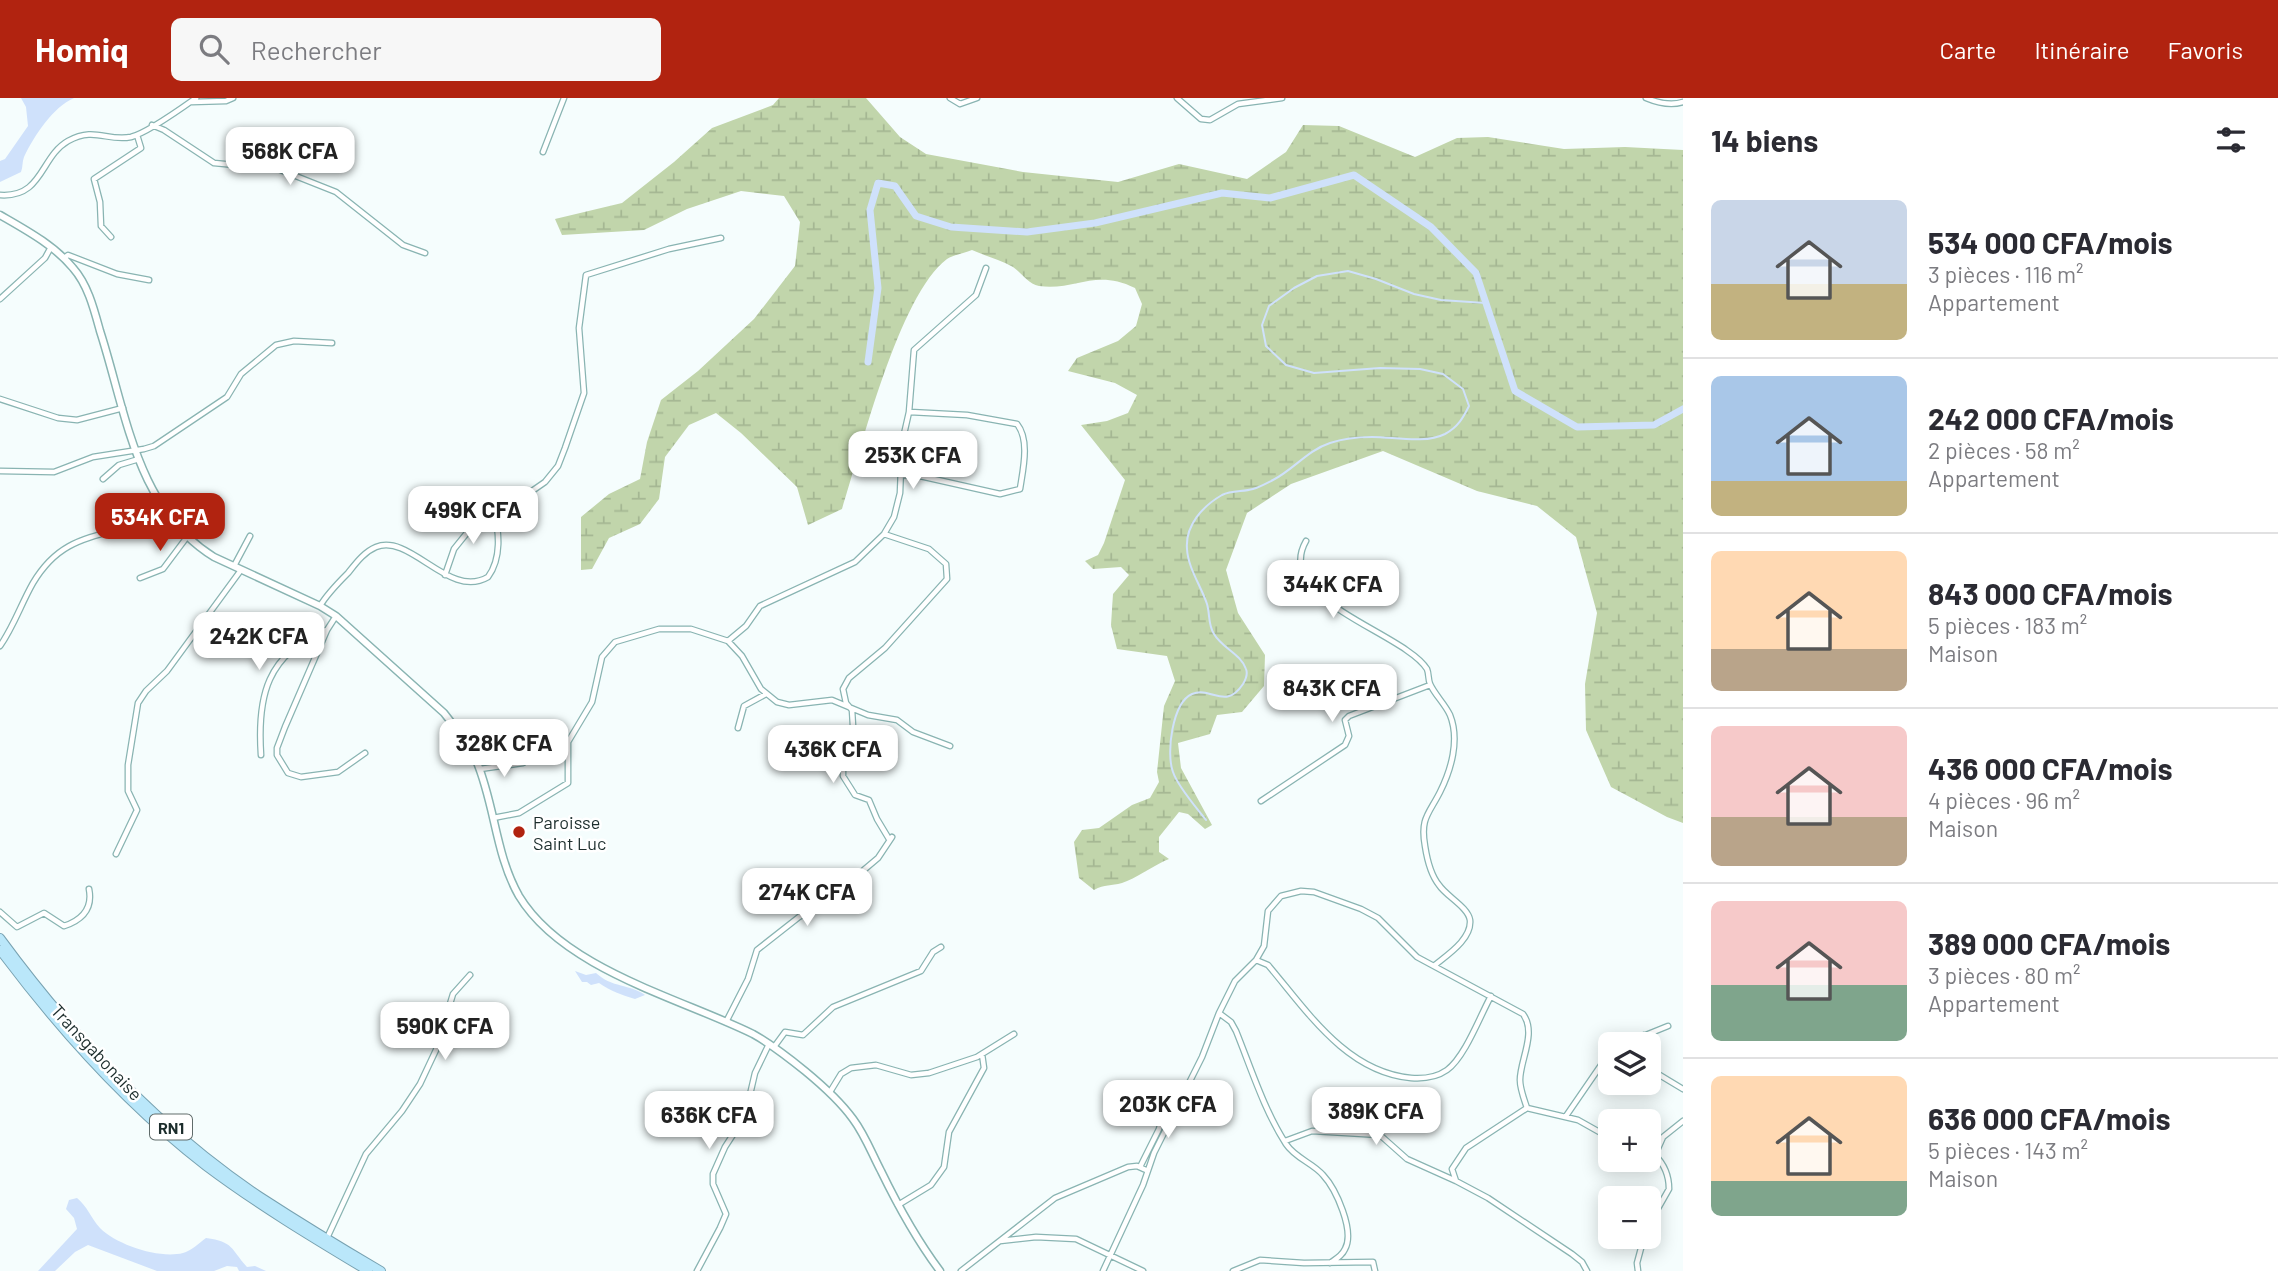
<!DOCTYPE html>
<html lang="fr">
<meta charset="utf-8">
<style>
body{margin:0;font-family:Barlow,sans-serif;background:#f7f7f7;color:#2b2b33;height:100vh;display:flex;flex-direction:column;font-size:26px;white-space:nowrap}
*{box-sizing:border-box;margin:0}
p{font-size:23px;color:#7c7c81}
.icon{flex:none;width:38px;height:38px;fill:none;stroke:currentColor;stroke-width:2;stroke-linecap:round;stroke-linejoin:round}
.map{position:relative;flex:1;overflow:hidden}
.drawer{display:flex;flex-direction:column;background:#fff;width:595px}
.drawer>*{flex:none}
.fabs{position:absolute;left:1598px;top:934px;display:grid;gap:14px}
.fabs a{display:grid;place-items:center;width:63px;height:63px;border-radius:10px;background:#fff;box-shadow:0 4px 18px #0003;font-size:35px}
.price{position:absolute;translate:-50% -60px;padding:0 16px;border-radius:14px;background:#fff;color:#222;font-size:23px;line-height:46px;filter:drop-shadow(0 2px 4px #0008)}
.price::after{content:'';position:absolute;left:50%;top:42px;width:21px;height:16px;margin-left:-10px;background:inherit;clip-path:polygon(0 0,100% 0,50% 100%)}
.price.on{background:#b12310;color:#fff}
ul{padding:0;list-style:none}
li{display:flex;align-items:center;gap:21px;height:175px;padding:0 28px}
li+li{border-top:2px solid #e1e1e2}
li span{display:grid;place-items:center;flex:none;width:196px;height:140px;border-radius:10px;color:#555}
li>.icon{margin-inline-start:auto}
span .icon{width:84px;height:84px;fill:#fffc;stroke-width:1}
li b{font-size:30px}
h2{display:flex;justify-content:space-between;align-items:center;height:84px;padding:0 28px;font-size:30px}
header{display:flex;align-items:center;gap:42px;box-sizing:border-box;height:98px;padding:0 35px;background:#b12310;color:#fff}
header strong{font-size:33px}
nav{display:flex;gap:38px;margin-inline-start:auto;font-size:24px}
.search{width:490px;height:63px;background:#f7f7f7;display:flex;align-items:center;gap:18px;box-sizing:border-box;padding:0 24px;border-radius:10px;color:#7c7c81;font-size:26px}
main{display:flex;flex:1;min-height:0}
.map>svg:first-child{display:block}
.wetland{fill:url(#wetland-marsh)}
.water{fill:#cfe1fb}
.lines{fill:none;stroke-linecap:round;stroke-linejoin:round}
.stream{stroke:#cfe1fb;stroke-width:2}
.river{stroke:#cfe1fb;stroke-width:7}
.minor-casing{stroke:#89b4b2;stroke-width:7}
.tertiary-casing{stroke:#89b4b2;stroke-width:9}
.trunk-casing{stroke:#78a2b1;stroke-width:10}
.minor{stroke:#fff;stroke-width:4.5}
.tertiary{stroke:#fff;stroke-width:6}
.trunk{stroke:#bae7fa;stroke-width:8}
.poi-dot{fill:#b12310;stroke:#fff;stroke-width:2.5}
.labels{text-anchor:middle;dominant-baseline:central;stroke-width:5;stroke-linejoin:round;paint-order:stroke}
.shield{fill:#fff;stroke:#606c6b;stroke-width:2}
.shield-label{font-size:16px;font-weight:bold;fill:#1c2d2c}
.poi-label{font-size:18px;fill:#1c2d2c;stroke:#fff;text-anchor:start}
.street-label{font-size:18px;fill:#1c2d2c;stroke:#fff}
</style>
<header>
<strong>Homiq</strong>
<div class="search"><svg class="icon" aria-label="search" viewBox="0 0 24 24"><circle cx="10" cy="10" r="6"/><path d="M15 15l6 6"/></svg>Rechercher</div>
<nav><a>Carte</a><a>Itinéraire</a><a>Favoris</a></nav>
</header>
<main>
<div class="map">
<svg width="1683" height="1173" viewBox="0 0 1683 1173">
<defs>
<pattern id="wetland-marsh" width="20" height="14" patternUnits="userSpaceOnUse" patternTransform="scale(1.75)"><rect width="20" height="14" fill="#c1d5ab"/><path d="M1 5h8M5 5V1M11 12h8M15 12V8" fill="none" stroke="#a5b793"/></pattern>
</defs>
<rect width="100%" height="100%" fill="#f5fdfd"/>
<!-- wetland -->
<path class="wetland" d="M 779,0 L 866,0 L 900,39 L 926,56 L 1023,74 L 1118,84 L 1179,66 L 1247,81 L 1286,54 L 1303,27 L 1339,28 L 1415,59 L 1457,40 L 1488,39 L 1564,51 L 1625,49 L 1683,52 L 1683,725 L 1667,719 L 1611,689 L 1586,632 L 1585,586 L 1597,515 L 1576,439 L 1537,408 L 1477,393 L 1383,353 L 1291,386 L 1247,415 L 1226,472 L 1238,515 L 1265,557 L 1264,588 L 1242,614 L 1217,617 L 1210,636 L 1178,645 L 1181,670 L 1212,727 L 1205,731 L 1188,716 L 1179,714 L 1159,739 L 1159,754 L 1169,761 C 1154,767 1135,781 1122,785 C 1111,788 1105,786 1094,792 L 1079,780 L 1074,744 L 1082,732 L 1099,730 L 1132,707 L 1150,700 L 1159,684 L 1157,674 L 1164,608 L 1175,583 L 1167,558 L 1117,551 L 1111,527 L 1113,496 L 1129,477 L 1121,469 L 1093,471 L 1085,463 L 1098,457 L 1104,445 L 1125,382 L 1081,327 L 1107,323 L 1128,315 L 1137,297 L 1115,285 L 1068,273 L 1077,260 L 1118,243 L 1136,228 L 1142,206 L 1135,190 C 1095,170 1076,193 1039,188 C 1028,186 1022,175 1013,169 C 1001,162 985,158 972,152 C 965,155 953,157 947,161 C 899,197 861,351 842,411 L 808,427 L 797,389 L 741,335 L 716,315 L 689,327 L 665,359 L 659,401 L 640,426 L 609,440 L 592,471 L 581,472 L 581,419 L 609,396 L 640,381 L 647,344 L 661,302 L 698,273 L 754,221 L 795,168 L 800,124 L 784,98 L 741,93 L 687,111 L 644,132 L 562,137 L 555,121 L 622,105 L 674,64 L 712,30 L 773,7 Z"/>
<!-- water -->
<path class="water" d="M 21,0 L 74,0 C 53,9 34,38 24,59 C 22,64 23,69 21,74 L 0,84 L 0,63 L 5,61 L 28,28 L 26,9 Z
M 575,873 L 586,877 L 596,875 C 612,890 630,886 645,897 L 635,901 C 622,897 610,893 599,885 L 591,887 L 587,884 L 582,884 Z
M 77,1100 C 87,1108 91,1120 100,1130 C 117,1147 159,1161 183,1155 C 191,1153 199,1145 206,1140 C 234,1144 230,1150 247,1169 L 255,1168 L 266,1173 L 239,1173 L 237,1169 L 227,1168 L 214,1173 L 157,1173 L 88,1147 L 75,1154 L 55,1173 L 38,1173 L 77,1131 L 74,1120 L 66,1111 L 69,1102 Z"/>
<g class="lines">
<!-- stream -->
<path class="stream" d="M 1206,722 C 1196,709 1178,689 1173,674 C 1166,656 1172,605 1192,596 C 1212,588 1225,613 1243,586 C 1246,581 1248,576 1246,571 C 1241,556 1222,550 1214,536 C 1208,527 1210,516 1207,506 C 1201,488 1188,470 1187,451 C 1185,427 1203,408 1222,397 C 1232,392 1243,394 1253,391 C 1260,389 1267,385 1273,382 C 1293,372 1308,352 1330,345 C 1342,341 1359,339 1372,339 C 1394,339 1425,346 1445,336 C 1458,329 1463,320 1469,308 L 1463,291 L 1443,276 L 1420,271 L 1380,270 L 1314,275 L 1286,267 L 1266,248 L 1262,227 L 1269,208 L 1294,190 L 1317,178 L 1348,173 L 1376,181 L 1414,196 L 1441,202 L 1485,205"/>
<!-- river -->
<path class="river" d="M 868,264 L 878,190 L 870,112 L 878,85 L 895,88 L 916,118 L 951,129 L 1027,134 L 1095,125 L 1222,95 L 1270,100 L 1354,77 L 1431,129 L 1476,175 L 1515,293 L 1577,329 L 1654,327 L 1683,311"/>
<defs>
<path id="minor" d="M 950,0 L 960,6 L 977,0
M 1177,0 L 1201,21 L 1210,22 L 1238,6 L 1282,0
M 1646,0 C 1658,5 1671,8 1683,4
M 192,4 L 226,3 L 233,0
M 152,27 L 164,32 L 214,65 L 278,71 L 336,94 L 403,147 L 425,155
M 543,54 L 564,0
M 0,97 C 43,100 40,59 68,43 C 95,28 107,44 131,39 C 147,35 182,10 196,0
M 111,139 L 101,128 L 100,104 L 94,81 L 141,50 L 137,37
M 64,160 L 68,157 L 117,176 L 149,182
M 0,201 L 45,160 L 51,149
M 0,301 L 58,320 L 77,322 L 123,310
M 0,373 L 54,374 L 93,359 L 144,351 L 154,348 L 227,299 L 241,276 L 276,247 L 294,243 L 332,245
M 902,377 L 920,378 L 1000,396 L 1020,391 C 1023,371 1030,342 1017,326 L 967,317 L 910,314
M 103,381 L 119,367 L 139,361
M 884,436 L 929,451 L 946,466 L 947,481 L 885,550 L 849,580 L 843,591 L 846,605 L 852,612 L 854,644 L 843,658 L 843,678 L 855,697 L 869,702 L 877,721 L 889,741
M 1306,443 C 1272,502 1405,535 1427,571 C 1429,576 1428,581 1430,586 C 1435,597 1445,606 1450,617 C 1460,642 1451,672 1440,694 C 1429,716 1420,720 1425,748 C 1427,761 1430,776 1439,787 C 1446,798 1468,809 1470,822 C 1472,841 1447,857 1435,867
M 234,468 L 250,438
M 445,477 L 454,451 L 479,420 L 494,411
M 140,480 L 163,471 L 187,439
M 320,508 C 327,496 338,485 348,475 C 356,465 364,454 376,449 C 411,435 449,502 488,479 C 502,460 499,434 494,411 L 532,393 L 545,384 L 558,368 L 565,350 L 584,295 L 579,230 L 586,177 L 669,151 L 721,140
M 336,518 L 327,532 L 285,629 L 277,650 L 277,657 L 288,675 L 301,679 L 338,674 L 365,655
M 728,543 L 746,528 L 760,508 L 855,464 L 884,436 L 894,419 L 900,395 L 902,345 L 909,314 L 914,252 L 976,197 L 986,170
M 0,548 C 14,528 21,506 33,485 C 57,445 83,441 124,430 C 138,426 151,420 164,414
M 738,630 L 744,608 L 766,596
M 261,657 C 257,598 267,556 326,532
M 480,671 L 523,665
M 1261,703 L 1345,647 L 1349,638 L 1345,622 L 1349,618 L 1430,587
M 493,720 L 519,715 L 568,685 L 568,644 L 592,604 L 602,559 L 615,544 L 659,531 L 691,531 L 728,543 L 742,558 L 761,591 L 777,604 L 789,607 L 832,602 L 868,617 L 897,622 L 913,634 L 950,648
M 116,756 L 137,712 L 128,693 L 128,667 L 138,605 L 146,593 L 167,573 L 241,472
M 0,814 L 17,829 L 44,815 L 64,828 C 82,822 93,811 89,791
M 1256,862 L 1268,867 C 1307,913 1346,974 1411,980 C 1424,981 1437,979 1447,972 C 1465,959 1480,918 1491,898
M 1219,915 L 1231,924 L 1236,933 C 1251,970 1264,1012 1286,1046 C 1295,1060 1313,1065 1323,1077 C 1336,1091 1355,1133 1345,1151 C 1342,1158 1336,1161 1330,1165
M 726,924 L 748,881 L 757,852 L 799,819 L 840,792 L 878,760 L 892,739
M 1621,947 L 1668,928
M 1641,947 L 1644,937
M 774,949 L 785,934 L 803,937 L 833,909 L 921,873 L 933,854 L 941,849
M 1648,970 L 1683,991
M 830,994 L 841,976 L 851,970 L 876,967 L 911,977 L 929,975 L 977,959 L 1014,936
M 1566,1018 L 1610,954
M 1285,1043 L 1312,1033 L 1380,1037 L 1407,1061 L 1456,1083
M 1648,1056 L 1655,1057 C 1664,1066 1669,1077 1669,1091 L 1648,1128
M 1655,1057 L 1663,1039 L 1683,1023
M 1140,1069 L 1159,1031 L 1167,1003
M 898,1107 L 931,1087 L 944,1069 L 949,1034 L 984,970 L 982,956
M 327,1140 L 366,1056 L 402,1013 L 420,986 L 436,952 L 453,896 L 470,877
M 1000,1143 L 1036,1139 L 1076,1141 L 1143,1173
M 697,1173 L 720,1130 L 726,1116 L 713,1086 L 713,1076 L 725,1049 L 745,1018 L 755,975 L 769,946
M 961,1173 L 1055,1100 L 1128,1069 L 1137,1068 L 1146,1072
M 1103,1173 L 1143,1087 L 1154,1055 L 1202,959 L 1219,915 L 1235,883 L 1256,862 L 1264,848 L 1268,813 L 1281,798 L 1301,793 L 1314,794 L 1361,811 L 1378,820 L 1417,859 L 1523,916 C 1537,935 1520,962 1520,982 C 1520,991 1524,1001 1527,1010
M 1233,1173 L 1260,1162 L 1304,1165 L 1373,1164 L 1375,1173
M 1587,1173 L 1582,1164 L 1572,1156 L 1488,1100 L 1456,1083 L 1452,1071 L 1466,1050 L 1527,1010 L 1578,1022 L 1610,1040
M 1638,1173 L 1637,1165 L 1644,1139"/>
<path id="tertiary" d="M 0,117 C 26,132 54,147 73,170 C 88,187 94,211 100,233 C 126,313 136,411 214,459 L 320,508 L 336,518 L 444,615 L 468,646 L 476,662 C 495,706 495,756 519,798 C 563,871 680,900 753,936 C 771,946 789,960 805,973 C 822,987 840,1003 853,1021 C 865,1037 872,1056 881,1073 C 898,1108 916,1141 940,1173"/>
<path id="trunk" d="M 0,840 C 72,938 158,1030 259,1098 C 299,1124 340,1149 381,1173
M 0,852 C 59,931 128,1008 206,1068 C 258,1107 313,1140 368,1173"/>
</defs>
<!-- minor casing -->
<use href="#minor" class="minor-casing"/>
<!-- tertiary casing -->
<use href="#tertiary" class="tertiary-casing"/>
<!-- trunk casing -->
<use href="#trunk" class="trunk-casing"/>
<!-- minor -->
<use href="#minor" class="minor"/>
<!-- tertiary -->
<use href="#tertiary" class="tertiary"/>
<!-- trunk -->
<use href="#trunk" class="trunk"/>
</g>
<!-- markers -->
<circle class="poi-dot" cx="519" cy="734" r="7"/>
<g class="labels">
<!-- shield labels -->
<rect class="shield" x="150" y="1016.5" width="42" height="25" rx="5"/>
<g class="shield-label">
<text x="171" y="1029">RN1</text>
</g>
<!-- poi labels -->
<g class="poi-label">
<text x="533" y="724">Paroisse<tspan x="533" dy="21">Saint Luc</tspan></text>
</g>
<!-- street labels -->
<g class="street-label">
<text transform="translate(97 954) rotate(47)">Transgabonaise</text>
</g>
</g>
</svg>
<div class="fabs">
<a><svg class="icon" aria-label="layers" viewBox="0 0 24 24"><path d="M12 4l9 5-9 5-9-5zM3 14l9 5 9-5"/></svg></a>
<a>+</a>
<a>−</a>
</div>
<b class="price" style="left:290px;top:89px">568K CFA</b>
<b class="price" style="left:913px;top:393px">253K CFA</b>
<b class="price" style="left:473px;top:448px">499K CFA</b>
<b class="price on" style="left:160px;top:455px">534K CFA</b>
<b class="price" style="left:1333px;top:522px">344K CFA</b>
<b class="price" style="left:259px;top:574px">242K CFA</b>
<b class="price" style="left:1332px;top:626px">843K CFA</b>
<b class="price" style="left:504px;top:681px">328K CFA</b>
<b class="price" style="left:833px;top:687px">436K CFA</b>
<b class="price" style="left:807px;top:830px">274K CFA</b>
<b class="price" style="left:445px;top:964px">590K CFA</b>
<b class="price" style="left:1168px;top:1042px">203K CFA</b>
<b class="price" style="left:1376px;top:1049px">389K CFA</b>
<b class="price" style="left:709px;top:1053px">636K CFA</b>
</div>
<section class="drawer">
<h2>14 biens<svg class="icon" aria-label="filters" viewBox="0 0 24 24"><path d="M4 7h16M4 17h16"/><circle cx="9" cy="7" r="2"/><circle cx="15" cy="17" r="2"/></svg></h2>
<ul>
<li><span style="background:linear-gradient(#c9d6e8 60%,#c2b280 0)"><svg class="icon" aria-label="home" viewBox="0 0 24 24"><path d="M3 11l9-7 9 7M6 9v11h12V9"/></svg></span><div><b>534 000 CFA/mois</b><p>3 pièces · 116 m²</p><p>Appartement</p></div></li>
<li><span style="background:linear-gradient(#a9c7e8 75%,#c2b280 0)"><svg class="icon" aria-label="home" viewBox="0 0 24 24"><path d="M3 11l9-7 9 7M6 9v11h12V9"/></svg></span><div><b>242 000 CFA/mois</b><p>2 pièces · 58 m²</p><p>Appartement</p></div></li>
<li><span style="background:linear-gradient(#ffd9b3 70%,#b9a48a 0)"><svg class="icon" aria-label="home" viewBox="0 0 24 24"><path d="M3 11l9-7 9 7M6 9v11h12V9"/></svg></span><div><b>843 000 CFA/mois</b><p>5 pièces · 183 m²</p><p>Maison</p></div></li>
<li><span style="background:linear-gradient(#f6c9c9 65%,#b9a48a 0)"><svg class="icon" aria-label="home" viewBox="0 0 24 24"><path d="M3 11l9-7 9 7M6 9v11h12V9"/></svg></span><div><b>436 000 CFA/mois</b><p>4 pièces · 96 m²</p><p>Maison</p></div></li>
<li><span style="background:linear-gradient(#f6c9c9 60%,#7fa58c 0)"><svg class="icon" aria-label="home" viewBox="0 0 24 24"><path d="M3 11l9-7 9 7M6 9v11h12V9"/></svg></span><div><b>389 000 CFA/mois</b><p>3 pièces · 80 m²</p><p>Appartement</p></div></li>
<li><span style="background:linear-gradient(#ffd9b3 75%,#7fa58c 0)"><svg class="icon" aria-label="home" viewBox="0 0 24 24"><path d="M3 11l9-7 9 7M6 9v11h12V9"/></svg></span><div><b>636 000 CFA/mois</b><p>5 pièces · 143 m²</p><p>Maison</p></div></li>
</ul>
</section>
</main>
